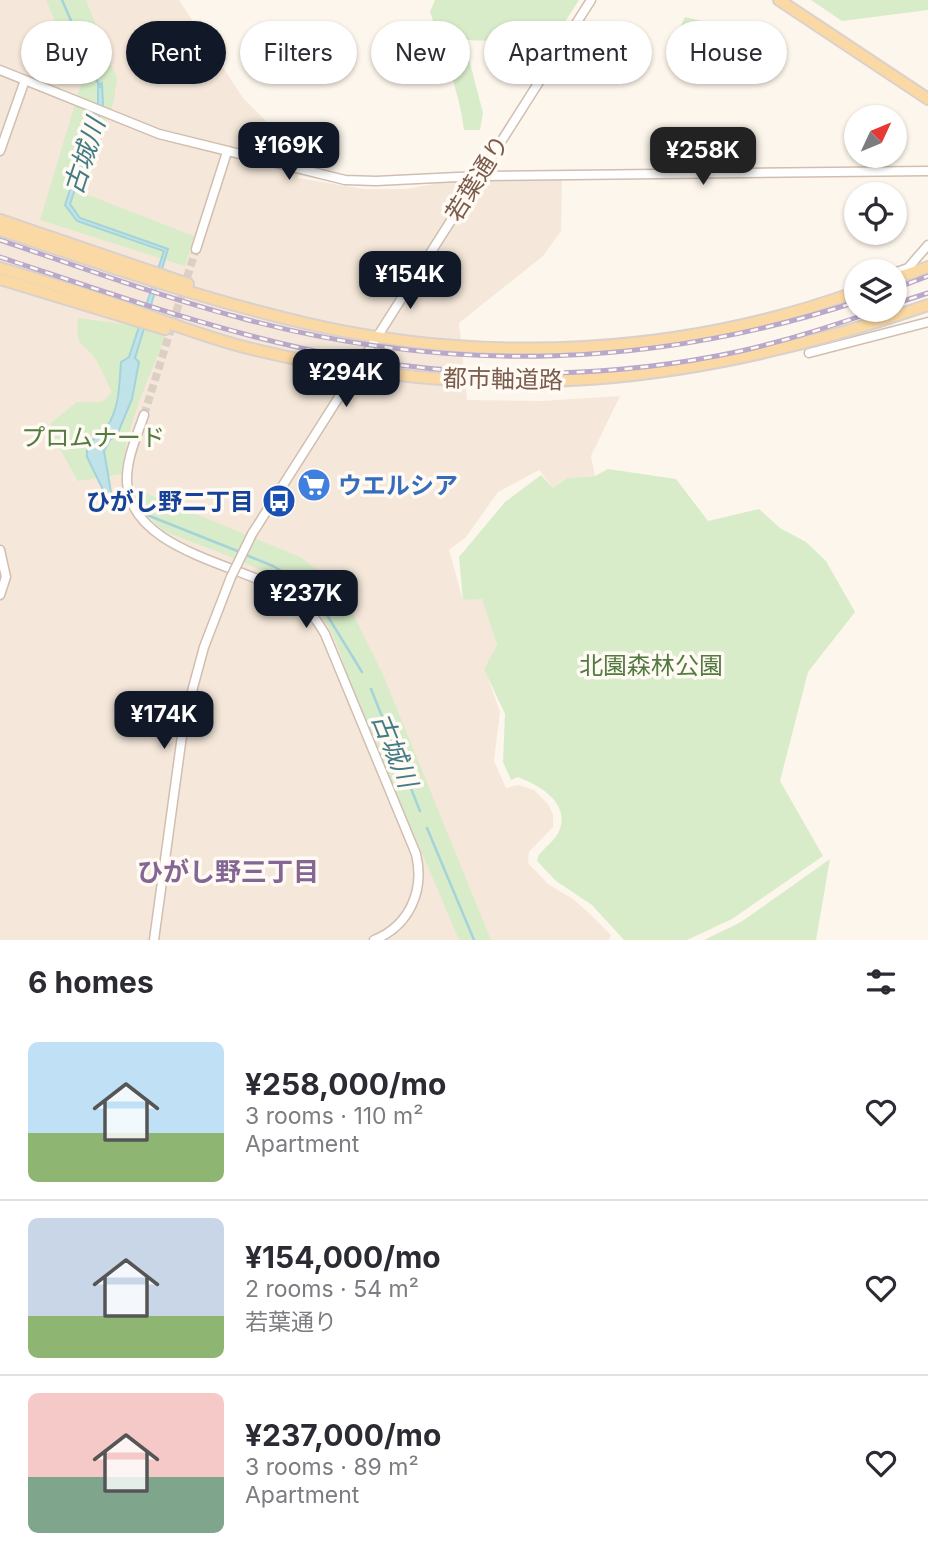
<!DOCTYPE html>
<meta charset="utf-8">
<style>
body{margin:0;font-family:Inter,"Noto Sans JP",sans-serif;background:#f2f2f3;color:#2b2b33;height:100vh;display:flex;flex-direction:column;font-size:26px;white-space:nowrap}
*{box-sizing:border-box;margin:0}
p{font-size:23px;color:#7c7c81}
.icon{flex:none;width:38px;height:38px;fill:none;stroke:currentColor;stroke-width:2;stroke-linecap:round;stroke-linejoin:round}
.map{position:relative;height:940px;overflow:hidden}
.side{display:flex;flex-direction:column;background:#fff;flex:1}
.side>*{flex:none}
.hud{position:absolute;left:21px;top:21px;width:887px;height:63px;display:flex;gap:14px}
.needle{width:46px;rotate:46deg}
.fabs{position:absolute;left:844px;top:105px;display:grid;gap:14px}
.fabs a{display:grid;place-items:center;width:63px;height:63px;border-radius:50%;background:#fff;box-shadow:0 2px 5px #0004;font-size:35px}
.price{position:absolute;translate:-50% -60px;padding:0 16px;border-radius:14px;background:#111827;color:#fff;font-size:23px;line-height:46px;filter:drop-shadow(0 2px 4px #0008)}
.price::after{content:'';position:absolute;left:50%;top:42px;width:21px;height:16px;margin-left:-10px;background:inherit;clip-path:polygon(0 0,100% 0,50% 100%)}
.price.selected{background:#222;color:#fff}
ul{padding:0;list-style:none}
li{display:flex;align-items:center;gap:21px;height:175px;padding:0 28px}
li+li{border-top:2px solid #e1e1e2}
li span{display:grid;place-items:center;flex:none;width:196px;height:140px;border-radius:10px;color:#555}
li>.icon{margin-inline-start:auto}
span .icon{width:84px;height:84px;fill:#fffc;stroke-width:1}
li b{font-size:30px}
h2{display:flex;justify-content:space-between;align-items:center;height:84px;padding:0 28px;font-size:30px}
.tag{padding:0 24px;border-radius:32px;background:#fff;box-shadow:0 2px 5px #0004;font-size:24px;line-height:63px}
.tag.selected{background:#111827;color:#fff}
.map>svg:first-child{display:block}
.residential{fill:#f5e8da}
.green{fill:#d8ecc9}
.water{fill:#bfe3e8;stroke:#a5d3da;stroke-width:2}
.lines{fill:none;stroke-linecap:round;stroke-linejoin:round}
.stream{stroke:#a5d3da;stroke-width:2.5}
.tertiary-tunnel{stroke:#dcd0c4;stroke-width:8;stroke-dasharray:8 4;stroke-linecap:butt}
.tertiary-casing{stroke:#d1beb0;stroke-width:11}
.primary-casing{stroke:#dad1cd;stroke-width:14}
.tertiary{stroke:#fff;stroke-width:8}
.primary{stroke:#fbd9a5;stroke-width:10}
.rail-casing{stroke:#b9a8c9;stroke-width:5}
.rail{stroke:#fffaf3;stroke-width:2.5;stroke-dasharray:8;stroke-linecap:butt}
.tertiary-bridge-casing{stroke:#d1beb0;stroke-width:11;stroke-linecap:butt}
.tertiary-bridge{stroke:#fff;stroke-width:8}
.labels{text-anchor:middle;dominant-baseline:central;stroke-width:7;stroke-linejoin:round;paint-order:stroke}
.street-label{font-size:24px;fill:#7a5c4d;stroke:#fffaf3}
.park-label{font-size:24px;fill:#537a41;stroke:#fffaf3}
.shop-label{font-size:24px;font-weight:bold;fill:#366cbe;stroke:#fffaf3;text-anchor:start}
.transit-label{font-size:24px;font-weight:bold;fill:#164399;stroke:#fffaf3;text-anchor:end}
.water-label{font-size:26px;font-style:italic;fill:#437c86;stroke:#fffaf3}
.neighbourhood-label{font-size:26px;font-weight:bold;fill:#846695;stroke:#fffaf3}
</style>
<div class="map">
<svg width="928" height="940" viewBox="0 0 928 940">
<rect width="100%" height="100%" fill="#fdf6ec"/>
<!-- residential -->
<path class="residential" d="M 0,0 L 179,0 L 243,98 L 298,153 L 298,178 L 364,189 L 406,189 L 478,176 L 562,180 L 561,231 L 543,256 L 459,323 L 467,400 L 541,401 L 620,396 L 591,456 L 595,476 L 567,478 L 553,488 L 539,470 L 498,492 L 466,537 L 449,550 L 463,600 L 482,598 L 497,645 L 485,669 L 500,712 L 494,761 L 506,788 L 518,785 L 534,790 L 548,804 L 553,815 L 553,827 L 529,852 L 528,863 L 548,884 L 573,899 L 590,914 L 611,935 L 609,940 L 0,940 Z"/>
<!-- green -->
<path class="green" d="M 46,0 L 86,0 L 117,79 L 114,100 L 83,193 L 194,236 L 185,266 L 40,220 L 81,84 Z
M 435,0 L 579,0 L 537,65 L 513,54 L 492,41 L 464,40 L 483,113 L 480,130 L 464,130 C 459,89 443,52 430,12 Z
M 811,0 L 928,0 L 928,10 L 842,21 Z
M 685,17 L 701,21 L 716,59 L 724,71 L 704,83 L 683,80 L 679,29 Z
M 78,318 L 168,330 C 150,376 126,424 122,474 L 78,481 L 61,451 L 48,440 L 51,423 L 77,402 L 102,402 L 112,392 C 106,381 101,367 94,357 C 79,338 76,348 78,318 Z
M 608,469 L 676,479 L 708,521 L 759,509 L 780,528 L 806,542 L 826,561 L 855,612 L 808,672 L 780,781 L 823,856 L 732,919 L 687,940 L 624,940 L 592,905 L 556,881 L 537,861 L 538,856 C 544,848 557,839 560,829 C 569,801 538,785 518,777 L 511,780 L 503,762 L 505,714 L 484,669 L 497,645 L 482,599 L 463,600 L 459,557 L 505,502 L 541,475 L 553,488 L 567,478 L 595,476 Z
M 136,489 L 300,557 L 333,582 L 350,608 L 384,677 L 491,940 L 459,940 C 425,858 388,777 355,695 C 343,667 336,630 315,607 C 284,572 207,549 164,531 C 150,519 140,507 136,489 Z
M 830,859 L 816,940 L 704,940 L 741,922 Z"/>
<!-- water -->
<path class="water" d="M 102,83 L 103,105 L 70,204 L 80,218 L 168,249 L 135,358 L 139,362 L 132,399 L 117,435 L 110,440 L 104,451 L 112,498 L 109,502 L 87,457 C 85,439 99,438 107,427 C 120,406 119,386 121,362 L 129,357 L 164,251 L 77,221 L 65,205 L 98,104 L 98,85 Z"/>
<g class="lines">
<!-- stream -->
<path class="stream" d="M 62,0 L 100,87
M 110,499 L 133,509
M 142,513 L 240,552
M 246,555 L 273,566 L 311,589 L 362,672
M 371,689 L 420,811
M 427,828 L 474,940"/>
<!-- tertiary-tunnel -->
<path class="tertiary-tunnel" d="M 144,415 L 196,249"/>
<defs>
<path id="tertiary" d="M 0,70 L 159,134 L 345,180 L 376,181 L 478,176 L 928,171
M 0,151 L 25,80
M 196,249 L 227,152
M 894,273 L 908,268 L 928,245
M 809,353 L 928,322
M 144,415 C 137,436 126,459 127,482 C 131,555 251,564 299,601 C 310,610 318,622 325,634 L 416,854 C 425,891 409,926 374,940
M 252,534 L 591,0
M 0,550 L 6,577 L 0,595
M 154,940 L 184,721 L 204,647 L 231,577"/>
<path id="primary" d="M 779,0 L 928,99
M 0,220 L 188,284
M 0,230 C 102,264 204,300 309,324 C 488,365 682,355 856,292
M 0,268 C 35,279 71,289 106,301 C 155,317 202,337 252,349 C 490,407 698,385 928,305
M 0,279 L 165,329
M 894,279 L 928,267"/>
</defs>
<!-- tertiary casing -->
<use href="#tertiary" class="tertiary-casing"/>
<!-- primary casing -->
<use href="#primary" class="primary-casing"/>
<!-- tertiary -->
<use href="#tertiary" class="tertiary"/>
<!-- primary -->
<use href="#primary" class="primary"/>
<defs>
<path id="rail" d="M 0,240 C 83,268 167,299 252,321 C 456,374 655,367 856,302
M 0,257 C 112,294 229,336 346,357 C 475,380 613,379 741,351 C 788,340 833,326 878,310
M 894,289 L 928,276
M 894,304 L 928,293"/>
</defs>
<!-- rail casing -->
<use href="#rail" class="rail-casing"/>
<!-- rail -->
<use href="#rail" class="rail"/>
<defs>
<path id="tertiary-bridge" d="M 231,577 L 252,534"/>
</defs>
<!-- tertiary-bridge casing -->
<use href="#tertiary-bridge" class="tertiary-bridge-casing"/>
<!-- tertiary-bridge -->
<use href="#tertiary-bridge" class="tertiary-bridge"/>
</g>
<!-- icons -->
<defs>
<symbol id="supermarket-disc" viewBox="-11 -11 22 22"><circle r="9.5" fill="#3f7fe0" stroke="#fffaf3"/><path d="M-6-5.5h2.5l.6 2H6L4.5 2H-2.5L-4.4-4H-6ZM-1.5 3.2a1.3 1.3 0 1 0 .1 0ZM3 3.2a1.3 1.3 0 1 0 .1 0Z" fill="#fff"/></symbol>
<symbol id="bus-disc" viewBox="-11 -11 22 22"><circle r="9.5" fill="#1a4fb4" stroke="#fffaf3"/><path d="M-5-6H5V4H4V6H2V4H-2V6H-4V4H-5ZM-3.5-4V0h7V-4ZM-3.5 1.2v1.5H-2V1.2ZM2 1.2v1.5H3.5V1.2Z" fill="#fff"/></symbol>
</defs>
<g fill-rule="evenodd">
<use href="#supermarket-disc" x="295" y="466" width="38" height="38"/>
<use href="#bus-disc" x="260" y="482" width="38" height="38"/>
</g>
<g class="labels">
<!-- street labels -->
<g class="street-label">
<text transform="translate(477 178) rotate(-58)">若葉通り</text>
<text transform="translate(503 379) rotate(1)">都市軸道路</text>
</g>
<!-- park labels -->
<g class="park-label">
<text x="93" y="437">プロムナード</text>
<text x="651" y="665">北園森林公園</text>
</g>
<!-- shop labels -->
<g class="shop-label">
<text x="338" y="485">ウエルシア</text>
</g>
<!-- transit labels -->
<g class="transit-label">
<text x="254" y="501">ひがし野二丁目</text>
</g>
<!-- water labels -->
<g class="water-label">
<text transform="translate(84 156) rotate(-72)">古城川</text>
<text transform="translate(395 750) rotate(68)">古城川</text>
</g>
<!-- neighbourhood labels -->
<g class="neighbourhood-label">
<text x="228" y="871">ひがし野三丁目</text>
</g>
</g>
</svg>
<div class="fabs">
<a><svg class="needle" viewBox="-14 -14 28 28"><path d="M0-13l5 13h-10z" fill="#e53935"/><path d="M0 13l5-13h-10z" fill="#7c7c81"/></svg></a>
<a><svg class="icon" aria-label="locate" viewBox="0 0 24 24"><circle cx="12" cy="12" r="6"/><path d="M12 2v4M12 18v4M2 12h4M18 12h4"/></svg></a>
<a><svg class="icon" aria-label="layers" viewBox="0 0 24 24"><path d="M12 4l9 5-9 5-9-5zM3 14l9 5 9-5"/></svg></a>
</div>
<b class="price" style="left:289px;top:182px">¥169K</b>
<b class="price selected" style="left:703px;top:187px">¥258K</b>
<b class="price" style="left:410px;top:311px">¥154K</b>
<b class="price" style="left:346px;top:409px">¥294K</b>
<b class="price" style="left:306px;top:630px">¥237K</b>
<b class="price" style="left:164px;top:751px">¥174K</b>
<div class="hud">
<a class="tag">Buy</a>
<a class="tag selected">Rent</a>
<a class="tag">Filters</a>
<a class="tag">New</a>
<a class="tag">Apartment</a>
<a class="tag">House</a>
</div>
</div>
<section class="side">
<h2>6 homes<svg class="icon" aria-label="filters" viewBox="0 0 24 24"><path d="M4 7h16M4 17h16"/><circle cx="9" cy="7" r="2"/><circle cx="15" cy="17" r="2"/></svg></h2>
<ul>
<li><span style="background:linear-gradient(#bfe0f5 65%,#8fb573 0)"><svg class="icon" aria-label="home" viewBox="0 0 24 24"><path d="M3 11l9-7 9 7M6 9v11h12V9"/></svg></span><div><b>¥258,000/mo</b><p>3 rooms · 110 m²</p><p>Apartment</p></div><svg class="icon" aria-label="heart" viewBox="0 0 24 24"><path d="M12 20l-8-8c-3-5 5-10 8-4 3-6 11-1 8 4z"/></svg></li>
<li><span style="background:linear-gradient(#c9d6e8 70%,#8fb573 0)"><svg class="icon" aria-label="home" viewBox="0 0 24 24"><path d="M3 11l9-7 9 7M6 9v11h12V9"/></svg></span><div><b>¥154,000/mo</b><p>2 rooms · 54 m²</p><p>若葉通り</p></div><svg class="icon" aria-label="heart" viewBox="0 0 24 24"><path d="M12 20l-8-8c-3-5 5-10 8-4 3-6 11-1 8 4z"/></svg></li>
<li><span style="background:linear-gradient(#f6c9c9 60%,#7fa58c 0)"><svg class="icon" aria-label="home" viewBox="0 0 24 24"><path d="M3 11l9-7 9 7M6 9v11h12V9"/></svg></span><div><b>¥237,000/mo</b><p>3 rooms · 89 m²</p><p>Apartment</p></div><svg class="icon" aria-label="heart" viewBox="0 0 24 24"><path d="M12 20l-8-8c-3-5 5-10 8-4 3-6 11-1 8 4z"/></svg></li>
</ul>
</section>
